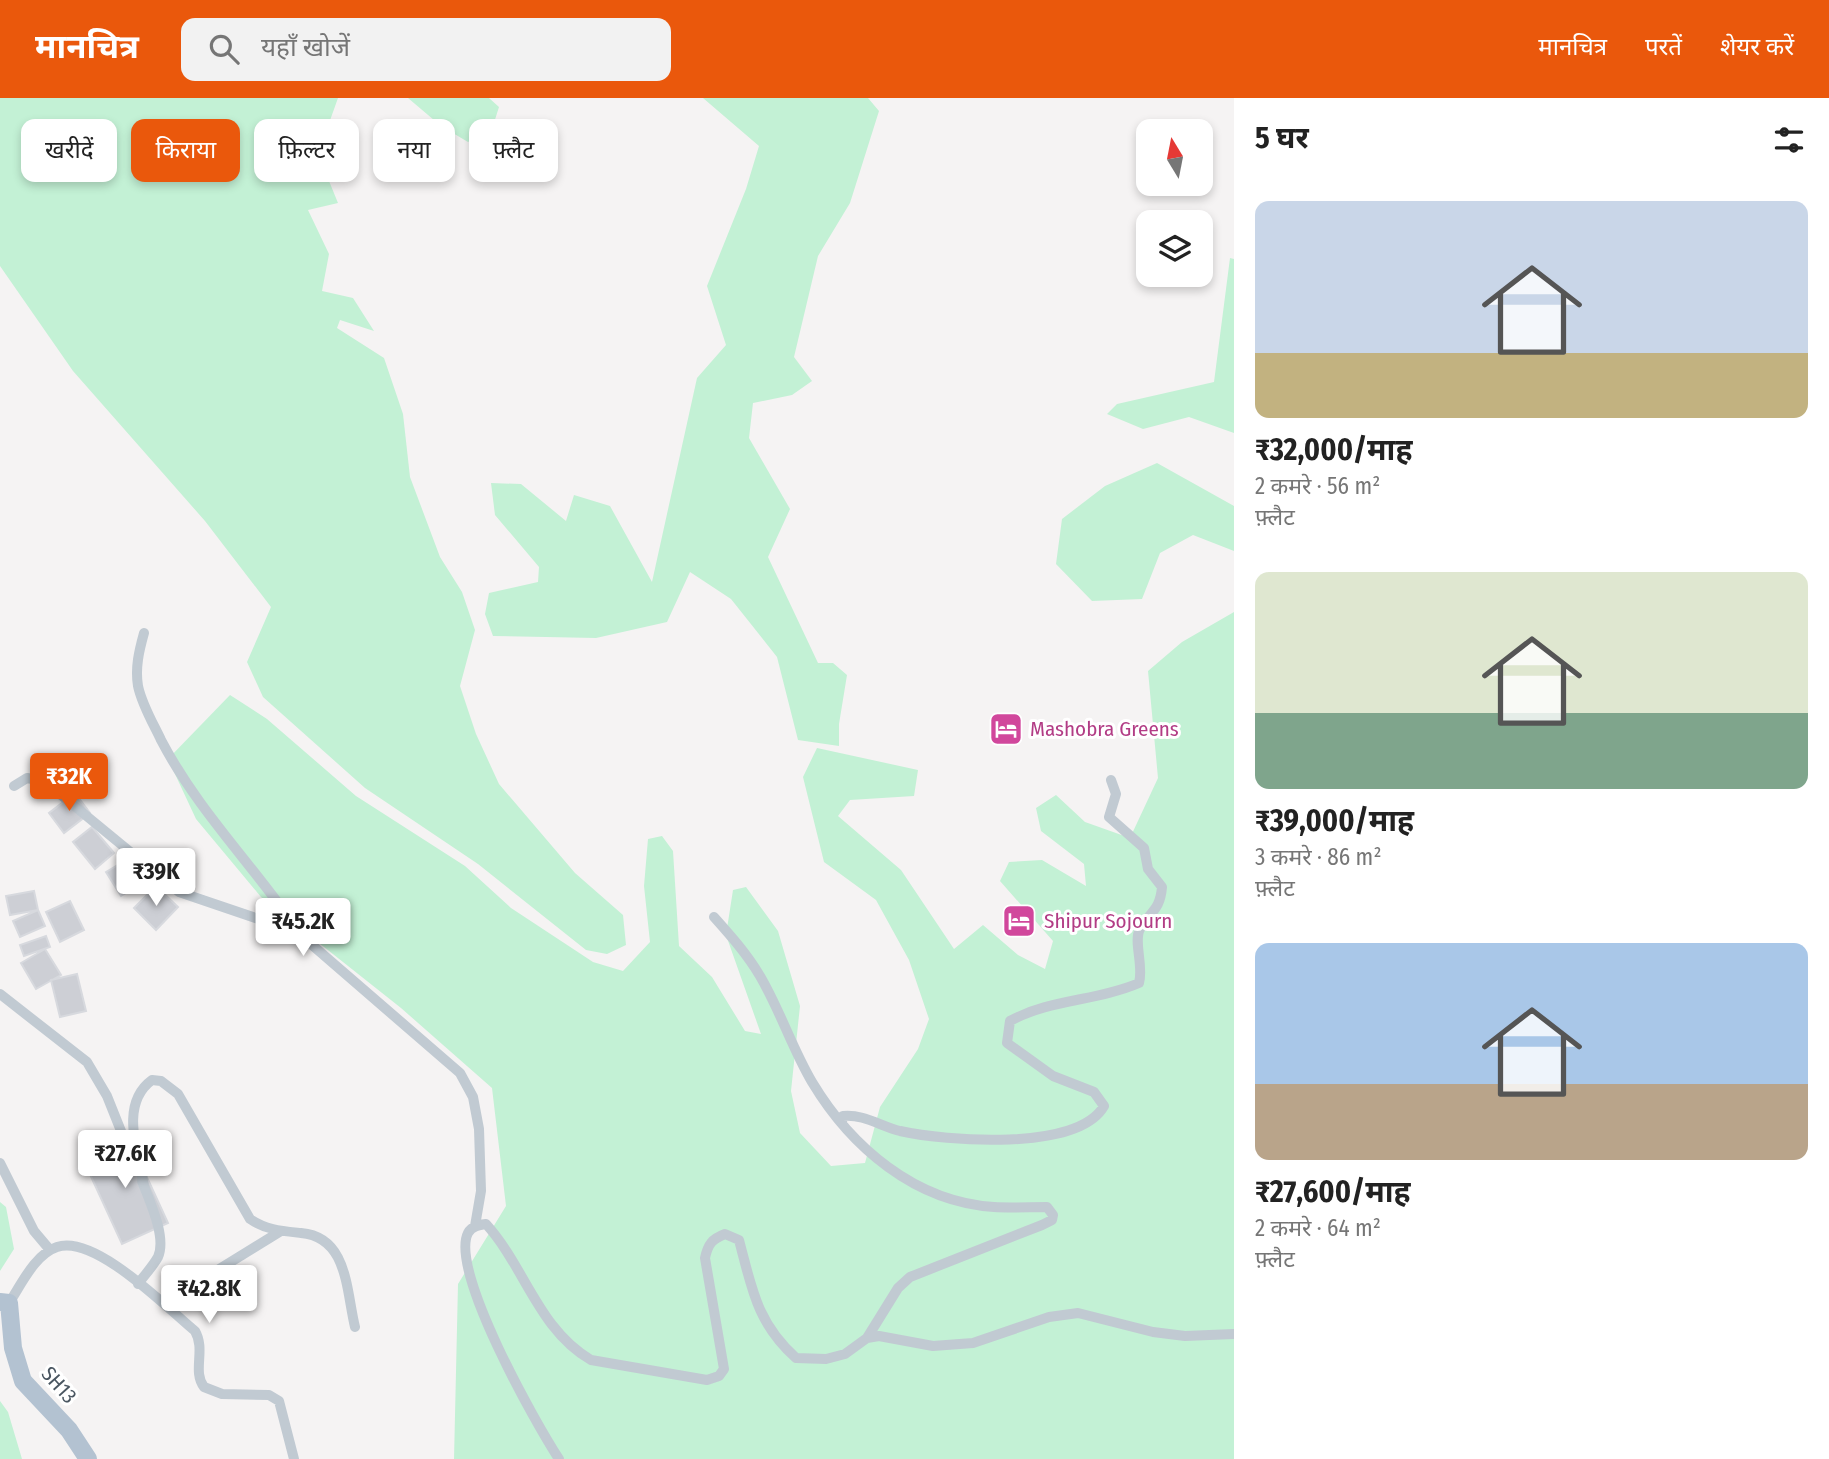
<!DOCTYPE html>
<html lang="hi">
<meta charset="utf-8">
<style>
body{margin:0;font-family:"Fira Sans Condensed","Noto Sans Devanagari",sans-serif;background:#f2f2f2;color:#222;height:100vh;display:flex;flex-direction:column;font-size:26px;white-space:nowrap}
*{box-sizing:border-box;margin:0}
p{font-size:23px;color:#767676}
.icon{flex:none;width:38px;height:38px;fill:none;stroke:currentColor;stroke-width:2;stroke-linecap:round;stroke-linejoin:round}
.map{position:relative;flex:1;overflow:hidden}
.details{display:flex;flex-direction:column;background:#fff;width:595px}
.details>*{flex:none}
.guide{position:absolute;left:21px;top:21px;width:665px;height:63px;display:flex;gap:14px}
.needle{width:46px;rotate:350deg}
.buttons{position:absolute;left:1136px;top:21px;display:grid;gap:14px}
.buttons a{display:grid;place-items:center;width:77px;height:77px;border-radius:14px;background:#fff;box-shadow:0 4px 10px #0003;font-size:35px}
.price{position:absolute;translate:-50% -60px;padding:0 16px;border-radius:7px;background:#fff;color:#222;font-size:23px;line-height:46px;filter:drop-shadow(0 2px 4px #0008)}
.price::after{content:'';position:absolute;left:50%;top:42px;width:21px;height:16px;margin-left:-10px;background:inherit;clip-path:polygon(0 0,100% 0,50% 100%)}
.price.selected{background:#ea580c;color:#fff}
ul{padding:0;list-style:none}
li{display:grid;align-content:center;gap:14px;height:371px;padding:0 21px}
li span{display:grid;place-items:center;height:217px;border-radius:14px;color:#555}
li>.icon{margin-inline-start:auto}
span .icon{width:126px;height:126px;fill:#fffc;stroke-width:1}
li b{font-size:30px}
h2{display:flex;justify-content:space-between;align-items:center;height:84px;padding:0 21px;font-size:30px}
.tag{padding:0 24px;border-radius:14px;background:#fff;box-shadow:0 4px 10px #0003;font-size:24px;line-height:63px}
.tag.selected{background:#ea580c;color:#fff}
header{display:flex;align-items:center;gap:42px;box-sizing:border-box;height:98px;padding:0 35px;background:#ea580c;color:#fff}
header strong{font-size:33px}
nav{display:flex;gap:38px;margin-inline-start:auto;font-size:24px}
.search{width:490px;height:63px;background:#f2f2f2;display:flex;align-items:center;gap:18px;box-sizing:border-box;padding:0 24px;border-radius:14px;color:#767676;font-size:26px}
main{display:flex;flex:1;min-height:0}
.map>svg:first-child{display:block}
.green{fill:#c3f1d5}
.building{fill:#cdcfd5;stroke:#d7d9de;stroke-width:2}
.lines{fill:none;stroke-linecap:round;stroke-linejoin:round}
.minor{stroke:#c1cad2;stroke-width:10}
.primary{stroke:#b3c2d1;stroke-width:18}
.labels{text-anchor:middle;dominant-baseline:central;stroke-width:6;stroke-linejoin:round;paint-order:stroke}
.hotel-label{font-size:21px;fill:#b23c85;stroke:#fff;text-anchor:start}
.street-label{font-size:21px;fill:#4a5661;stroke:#fff}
</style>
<header>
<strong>मानचित्र</strong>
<div class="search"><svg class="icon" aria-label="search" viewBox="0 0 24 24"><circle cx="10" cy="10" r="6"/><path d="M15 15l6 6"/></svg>यहाँ खोजें</div>
<nav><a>मानचित्र</a><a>परतें</a><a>शेयर करें</a></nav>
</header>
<main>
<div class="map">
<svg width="1234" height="1361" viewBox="0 0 1234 1361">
<rect width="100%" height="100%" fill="#f5f3f3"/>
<!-- green -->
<path class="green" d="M 0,0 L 338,0 L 318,56 L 338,105 L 308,112 L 329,156 L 322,193 L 353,200 L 374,233 L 340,222 L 337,230 L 384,260 L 403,316 L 410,379 L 440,459 L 462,494 L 475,532 L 460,588 L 476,636 L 499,686 L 575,775 L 623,817 L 626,847 L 607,856 L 586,852 L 478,766 L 365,690 L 263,599 L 247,564 L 271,509 L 205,423 L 73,273 L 0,168 Z
M 408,0 L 489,0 L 499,9 L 492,31 L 468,44 L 441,28 Z
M 703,0 L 868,0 L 879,13 L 850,105 L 818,158 L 794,259 L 812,283 L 792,297 L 753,305 L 749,340 L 790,411 L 768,459 L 818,565 L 833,565 L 847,577 L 839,626 L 839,648 L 798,642 L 777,559 L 731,501 L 690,474 L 667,524 L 596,540 L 493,538 L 485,516 L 489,495 L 538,484 L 539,469 L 495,417 L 491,385 L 521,386 L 566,423 L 574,397 L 610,408 L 652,484 L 697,280 L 726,247 L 707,188 L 746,91 L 759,48 Z
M 1230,160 L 1234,161 L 1234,335 L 1189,319 L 1143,331 L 1107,316 L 1117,306 L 1214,284 Z
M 1157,365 L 1234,408 L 1234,453 L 1193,437 L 1160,455 L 1142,501 L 1092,503 L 1056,466 L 1062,421 L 1105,388 Z
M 1234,514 L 1234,1361 L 454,1361 L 458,1186 L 506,1108 L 492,990 L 401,910 L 261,799 L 196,721 L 168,661 L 230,597 L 267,621 L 356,698 L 465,768 L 511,810 L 593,864 L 623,873 L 650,844 L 644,788 L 648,741 L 662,738 L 673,753 L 679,848 L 712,879 L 745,933 L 761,936 L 726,837 L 733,792 L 746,789 L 778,833 L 800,908 L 791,993 L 800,1035 L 831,1068 L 865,1065 L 880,1009 L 918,951 L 929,921 L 909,862 L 876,802 L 824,764 L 803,679 L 817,650 L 918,672 L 914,698 L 850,702 L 838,718 L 901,772 L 954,851 L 983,827 L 1018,857 L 1045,871 L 1053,843 L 1000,783 L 1009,764 L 1042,762 L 1086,788 L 1084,766 L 1041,733 L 1036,710 L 1056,697 L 1085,724 L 1130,740 L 1158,680 L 1148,573 L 1182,544 Z
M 0,1104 L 6,1109 L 14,1151 L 0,1173 Z
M 0,1303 L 8,1314 L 22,1361 L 0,1361 Z"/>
<!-- building -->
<path class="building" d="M 75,695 L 90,715 L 64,735 L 49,715 Z
M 92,729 L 114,755 L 95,771 L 73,744 Z
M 126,762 L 141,786 L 121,798 L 106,774 Z
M 156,788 L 178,809 L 156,832 L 134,810 Z
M 34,793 L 38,812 L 10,817 L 6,798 Z
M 70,803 L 84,832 L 60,844 L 46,814 Z
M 38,812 L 45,828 L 20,839 L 13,823 Z
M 46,838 L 50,849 L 24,858 L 20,847 Z
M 45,851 L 61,877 L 36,891 L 21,865 Z
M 77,876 L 86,913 L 60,919 L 51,882 Z
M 128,1038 L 168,1125 L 122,1146 L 82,1059 Z"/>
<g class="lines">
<!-- minor -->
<path class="minor" d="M 144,535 C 139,553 135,570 138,588 C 142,607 153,625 161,642 C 198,713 254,768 299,834
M 14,688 L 27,680 L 44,683 L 179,794 L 297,834 L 460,975 L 473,999 L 479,1031 L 481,1093 L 475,1128
M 714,819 C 731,838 747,856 760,878 C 780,912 792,950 812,984 C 851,1049 915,1104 994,1109 C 1011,1110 1030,1109 1047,1109 L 1053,1117 L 1052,1122 L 1042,1127 L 910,1179 L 898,1190 L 867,1240
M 0,896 L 87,964 L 107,998 L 135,1068
M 842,1024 L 843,1018 C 864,1016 880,1028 900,1033 C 945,1043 1078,1054 1104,1008 L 1094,994 L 1053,978 L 1007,945 L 1010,923 C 1050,901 1097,903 1139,885 C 1144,868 1133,843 1140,831 C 1150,813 1160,813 1162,789 L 1148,771 L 1144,750 L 1109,719 L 1116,696 L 1111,682
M 0,1065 L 34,1133 L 50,1152
M 144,1088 C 138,1054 119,1006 152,982 L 161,983 L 178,996 L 250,1121 C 266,1132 282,1133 301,1135 C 348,1139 346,1192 355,1229
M 138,1186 C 144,1178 153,1168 158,1159 C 167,1139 149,1102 142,1083
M 195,1186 L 281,1133
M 9,1205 C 21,1187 35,1156 57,1149 C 95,1136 167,1210 195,1233 C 206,1252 192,1273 204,1289 L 222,1296 L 269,1297 L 279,1303 L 294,1361
M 559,1361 C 536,1326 449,1172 468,1135 C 472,1128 479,1127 486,1126 C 525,1169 538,1231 591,1262 L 707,1282 L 719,1278 L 724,1271 L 705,1160 C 708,1146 712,1141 725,1136 L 739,1142 C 752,1191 757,1225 796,1260 L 826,1261 L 845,1256 L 867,1240 L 879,1238 L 933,1248 L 973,1245 L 1049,1219 L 1078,1215 L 1153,1234 L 1185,1238 L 1234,1236"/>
<!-- primary -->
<path class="primary" d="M 0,1204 L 9,1205 L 13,1250 L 23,1283 L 69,1332 L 88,1361"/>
</g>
<!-- icons -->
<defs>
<symbol id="hotel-square" viewBox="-11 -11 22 22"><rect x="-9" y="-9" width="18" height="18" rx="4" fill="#d1479c" stroke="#fff"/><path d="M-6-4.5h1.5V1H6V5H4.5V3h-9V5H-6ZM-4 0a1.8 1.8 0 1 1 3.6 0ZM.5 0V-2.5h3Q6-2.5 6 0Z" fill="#fff"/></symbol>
</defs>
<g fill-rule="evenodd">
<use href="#hotel-square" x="987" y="612" width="38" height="38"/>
<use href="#hotel-square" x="1000" y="804" width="38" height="38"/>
</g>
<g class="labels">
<!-- hotel labels -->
<g class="hotel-label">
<text x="1030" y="631">Mashobra Greens</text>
<text x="1044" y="823">Shipur Sojourn</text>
</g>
<!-- street labels -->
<g class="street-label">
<text transform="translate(59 1287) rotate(48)">SH13</text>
</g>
</g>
</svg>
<div class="buttons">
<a><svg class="needle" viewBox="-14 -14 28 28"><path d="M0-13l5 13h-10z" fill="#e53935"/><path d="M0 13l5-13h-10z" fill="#767676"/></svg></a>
<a><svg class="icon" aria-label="layers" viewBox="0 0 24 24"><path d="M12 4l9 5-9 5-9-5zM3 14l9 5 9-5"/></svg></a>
</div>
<b class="price selected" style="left:69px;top:715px">₹32K</b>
<b class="price" style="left:156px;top:810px">₹39K</b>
<b class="price" style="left:303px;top:860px">₹45.2K</b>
<b class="price" style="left:125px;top:1092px">₹27.6K</b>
<b class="price" style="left:209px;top:1227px">₹42.8K</b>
<div class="guide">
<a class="tag">खरीदें</a>
<a class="tag selected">किराया</a>
<a class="tag">फ़िल्टर</a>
<a class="tag">नया</a>
<a class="tag">फ़्लैट</a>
</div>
</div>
<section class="details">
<h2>5 घर<svg class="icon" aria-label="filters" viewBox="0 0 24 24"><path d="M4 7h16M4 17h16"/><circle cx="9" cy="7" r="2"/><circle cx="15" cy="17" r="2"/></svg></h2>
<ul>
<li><span style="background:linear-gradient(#c9d6e8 70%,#c2b280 0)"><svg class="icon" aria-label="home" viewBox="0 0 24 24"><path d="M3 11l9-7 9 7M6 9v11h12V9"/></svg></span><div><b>₹32,000/माह</b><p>2 कमरे · 56 m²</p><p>फ़्लैट</p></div></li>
<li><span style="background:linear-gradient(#dfe7d0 65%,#7fa58c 0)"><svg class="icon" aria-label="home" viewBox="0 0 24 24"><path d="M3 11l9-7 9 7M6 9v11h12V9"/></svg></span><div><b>₹39,000/माह</b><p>3 कमरे · 86 m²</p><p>फ़्लैट</p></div></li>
<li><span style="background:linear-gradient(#a9c7e8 65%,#b9a48a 0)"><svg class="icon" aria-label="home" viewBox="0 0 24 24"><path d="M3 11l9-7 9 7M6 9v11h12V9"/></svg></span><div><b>₹27,600/माह</b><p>2 कमरे · 64 m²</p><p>फ़्लैट</p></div></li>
</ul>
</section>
</main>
